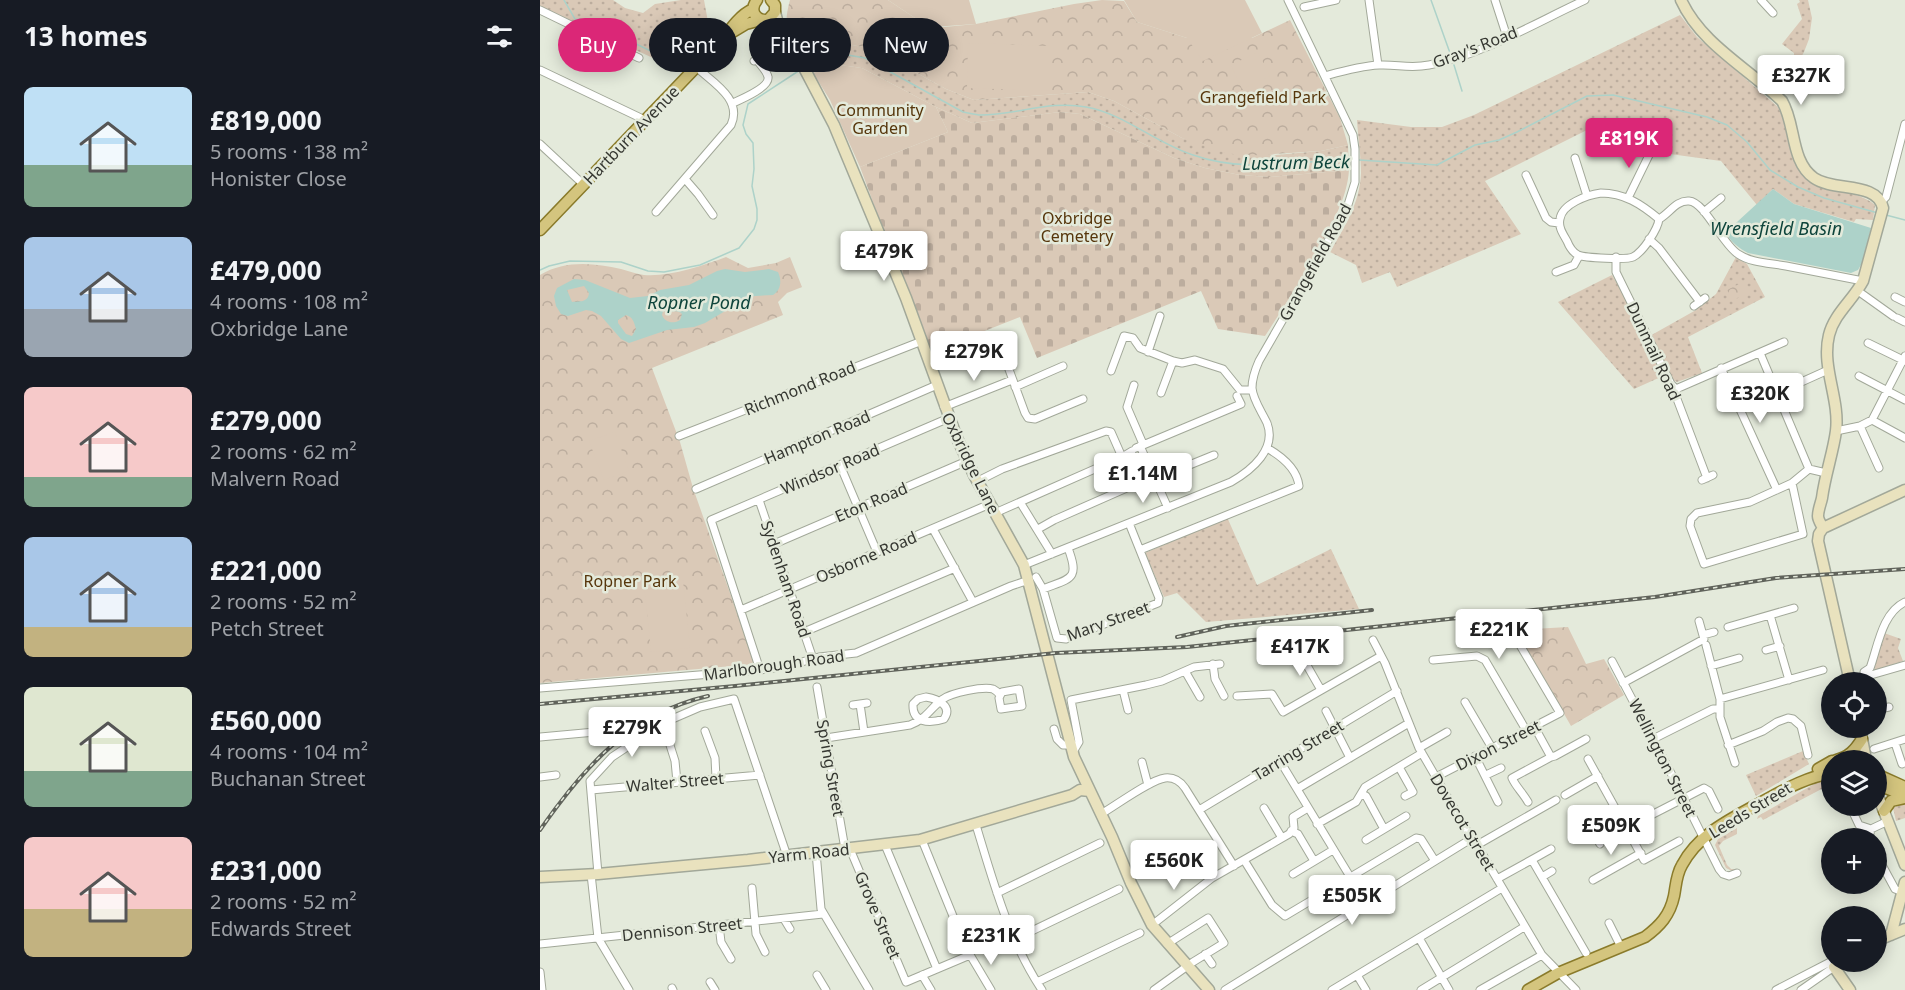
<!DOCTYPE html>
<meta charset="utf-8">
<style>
body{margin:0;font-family:"Noto Sans",sans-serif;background:#20242c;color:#f1f3f6;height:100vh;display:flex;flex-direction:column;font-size:22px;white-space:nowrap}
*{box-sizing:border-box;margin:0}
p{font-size:20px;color:#9ea1a6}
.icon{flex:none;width:33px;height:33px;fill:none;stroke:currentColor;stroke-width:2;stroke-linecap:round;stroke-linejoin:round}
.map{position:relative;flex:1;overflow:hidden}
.drawer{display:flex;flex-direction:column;background:#171b24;width:540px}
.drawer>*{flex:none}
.hud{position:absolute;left:18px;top:18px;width:570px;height:54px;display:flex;gap:12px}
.buttons{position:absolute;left:1281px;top:672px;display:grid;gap:12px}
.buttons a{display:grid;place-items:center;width:66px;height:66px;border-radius:50%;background:#171b24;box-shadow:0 3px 15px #0003;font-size:30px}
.price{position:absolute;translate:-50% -51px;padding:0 14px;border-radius:6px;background:#fff;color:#222;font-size:20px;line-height:39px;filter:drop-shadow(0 2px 3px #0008)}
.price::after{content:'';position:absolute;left:50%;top:36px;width:18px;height:14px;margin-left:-9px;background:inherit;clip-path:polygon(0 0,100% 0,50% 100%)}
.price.active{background:#db2777;color:#fff}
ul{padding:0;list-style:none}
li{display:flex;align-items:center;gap:18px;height:150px;padding:0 24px}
li span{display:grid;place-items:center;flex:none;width:168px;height:120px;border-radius:9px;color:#555}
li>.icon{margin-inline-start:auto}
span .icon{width:72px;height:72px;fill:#fffc;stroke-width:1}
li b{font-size:26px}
h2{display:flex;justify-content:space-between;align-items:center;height:72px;padding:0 24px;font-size:26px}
.chip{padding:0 21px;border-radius:27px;background:#171b24;box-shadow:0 3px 15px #0003;font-size:21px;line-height:54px}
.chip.active{background:#db2777;color:#fff}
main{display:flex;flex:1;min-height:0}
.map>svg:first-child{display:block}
.grass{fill:url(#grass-dots)}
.cemetery{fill:url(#cemetery-stones)}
.park{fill:url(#park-crowns)}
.garden{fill:#dac9b7}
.water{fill:#add2c9;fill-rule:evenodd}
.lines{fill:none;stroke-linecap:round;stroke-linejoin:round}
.stream{stroke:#add2c9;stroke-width:1.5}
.street-casing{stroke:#a2a899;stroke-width:9}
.secondary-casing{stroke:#a2a899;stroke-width:13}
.primary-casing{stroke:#8a7b2b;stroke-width:13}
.street{stroke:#fff;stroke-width:7}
.secondary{stroke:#e9e2be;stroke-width:10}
.primary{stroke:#d4c57e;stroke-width:10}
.rail-casing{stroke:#60635b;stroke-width:4}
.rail{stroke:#e4eadb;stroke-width:1.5;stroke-dasharray:4.5;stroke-linecap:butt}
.labels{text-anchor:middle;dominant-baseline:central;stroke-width:5;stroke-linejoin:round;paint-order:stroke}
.street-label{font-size:16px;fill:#353731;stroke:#e4eadb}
.park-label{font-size:16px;fill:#56360b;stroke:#e4eadb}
.water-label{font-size:18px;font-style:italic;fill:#0e443b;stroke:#e4eadb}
</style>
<main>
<section class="drawer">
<h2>13 homes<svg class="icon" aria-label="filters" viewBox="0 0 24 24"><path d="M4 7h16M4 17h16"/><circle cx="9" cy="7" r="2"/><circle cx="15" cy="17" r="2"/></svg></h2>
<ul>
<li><span style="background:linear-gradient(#bfe0f5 65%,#7fa58c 0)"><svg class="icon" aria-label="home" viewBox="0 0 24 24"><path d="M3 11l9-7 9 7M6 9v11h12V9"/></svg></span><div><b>£819,000</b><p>5 rooms · 138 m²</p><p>Honister Close</p></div></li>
<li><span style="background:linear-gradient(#a9c7e8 60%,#9aa5b1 0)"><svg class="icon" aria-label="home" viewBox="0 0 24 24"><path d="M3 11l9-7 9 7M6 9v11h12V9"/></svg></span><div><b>£479,000</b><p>4 rooms · 108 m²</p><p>Oxbridge Lane</p></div></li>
<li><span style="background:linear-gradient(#f6c9c9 75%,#7fa58c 0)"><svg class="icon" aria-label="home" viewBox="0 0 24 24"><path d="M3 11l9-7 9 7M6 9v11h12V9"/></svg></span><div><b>£279,000</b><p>2 rooms · 62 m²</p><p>Malvern Road</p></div></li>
<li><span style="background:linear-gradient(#a9c7e8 75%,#c2b280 0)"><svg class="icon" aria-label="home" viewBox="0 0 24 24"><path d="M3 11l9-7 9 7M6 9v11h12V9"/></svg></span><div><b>£221,000</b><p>2 rooms · 52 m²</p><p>Petch Street</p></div></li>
<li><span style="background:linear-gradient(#dfe7d0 70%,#7fa58c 0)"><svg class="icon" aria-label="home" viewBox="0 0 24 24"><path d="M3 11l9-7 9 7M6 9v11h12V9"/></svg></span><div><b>£560,000</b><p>4 rooms · 104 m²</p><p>Buchanan Street</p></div></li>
<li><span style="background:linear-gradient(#f6c9c9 60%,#c2b280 0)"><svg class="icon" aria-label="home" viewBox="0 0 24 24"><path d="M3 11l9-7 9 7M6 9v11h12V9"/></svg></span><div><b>£231,000</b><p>2 rooms · 52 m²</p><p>Edwards Street</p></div></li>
</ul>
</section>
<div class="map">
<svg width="1365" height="990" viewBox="0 0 1365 990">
<defs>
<pattern id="grass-dots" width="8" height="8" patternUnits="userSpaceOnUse" patternTransform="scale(1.5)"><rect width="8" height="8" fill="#dac9b7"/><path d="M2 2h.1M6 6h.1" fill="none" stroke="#bcad9e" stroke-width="1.8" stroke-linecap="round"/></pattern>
<pattern id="cemetery-stones" width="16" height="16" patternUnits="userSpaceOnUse" patternTransform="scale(1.5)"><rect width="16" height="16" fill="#dac9b7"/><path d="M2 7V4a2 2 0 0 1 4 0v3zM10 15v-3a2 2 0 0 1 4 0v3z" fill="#bcad9e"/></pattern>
<pattern id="park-crowns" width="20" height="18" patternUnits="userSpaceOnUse" patternTransform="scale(1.5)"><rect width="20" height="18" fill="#dac9b7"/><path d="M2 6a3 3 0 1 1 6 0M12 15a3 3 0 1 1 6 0" fill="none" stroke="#bcad9e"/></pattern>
</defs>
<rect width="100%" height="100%" fill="#e4eadb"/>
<!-- grass -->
<path class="grass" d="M 0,0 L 73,0 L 85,8 L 103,13 L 115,4 L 141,0 L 164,0 L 171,38 L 139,70 L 0,6 Z
M 1259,0 L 1268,0 L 1272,18 L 1269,39 L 1264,52 L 1259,61 L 1231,83 L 1223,76 L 1254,55 L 1254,53 L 1242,44 L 1262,19 L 1257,4 L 1260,2 Z
M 1140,15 L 1157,37 L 1237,106 C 1252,128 1245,160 1266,178 C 1285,195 1316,188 1335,205 L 1333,220 L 1316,219 L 1314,222 L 1254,204 L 1233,189 L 1217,205 L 1181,161 L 1130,154 L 1122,138 L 1096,129 L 1047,130 L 945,181 L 981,234 L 857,287 L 850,272 L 822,283 L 816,265 L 790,252 C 804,228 820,203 821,173 C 821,156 818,137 817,120 L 871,127 L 902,127 L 934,115 Z
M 291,41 L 333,49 L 406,89 L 434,100 L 548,92 L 574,101 L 642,138 L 735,155 L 781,151 L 808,145 L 809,170 L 729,177 L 700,175 L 665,168 L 634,158 L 540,114 L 520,112 L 432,123 L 396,107 L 322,68 L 300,65 L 273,73 L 265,58 Z
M 1196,257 L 1207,264 L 1225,297 L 1148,337 L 1162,373 L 1137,382 L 1123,376 L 1094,389 L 1018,302 L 1072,275 L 1108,337 L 1156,310 L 1176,294 Z
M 687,517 L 717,585 L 791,549 L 819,609 L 666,622 L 637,593 L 624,597 L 605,553 Z
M 1344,633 L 1361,639 L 1358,648 L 1363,661 L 1336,670 L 1333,667 Z
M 1263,751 L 1269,764 L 1216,796 L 1206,775 Z
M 1287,779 L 1291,779 L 1291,784 L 1223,820 L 1221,817 L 1217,819 L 1218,816 L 1276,783 Z
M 1359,805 L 1365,805 L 1365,818 L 1356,821 L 1353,808 Z
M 1197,828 L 1197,834 L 1183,841 L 1179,846 L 1187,865 L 1191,869 L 1195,869 L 1192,871 L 1186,868 L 1175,845 L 1178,839 Z"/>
<!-- cemetery -->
<path class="cemetery" d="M 396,107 L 432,123 L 520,112 L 540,114 L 634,158 L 665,168 L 700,175 L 729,177 L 809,170 C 807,199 792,223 779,248 C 762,278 744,307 725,336 L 678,329 L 661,291 L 497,358 L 480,317 L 389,353 L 320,167 L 408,132 Z"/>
<!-- park -->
<path class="park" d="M 250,0 L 348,0 L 384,24 L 392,27 L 404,27 L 436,24 L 534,4 L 562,0 L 584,1 L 597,22 L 647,38 L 712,38 L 750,20 L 800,118 L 808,145 L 781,151 L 703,156 L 683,152 L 642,138 L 574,101 L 548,92 L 434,100 L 406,89 L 333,49 L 291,41 L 265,58 C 248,35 242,29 250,0 Z
M 186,257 L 208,268 L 236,263 L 250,257 L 262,287 L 247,293 L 238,302 L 243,315 L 112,368 L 140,442 L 153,488 L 215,664 L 0,683 L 0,275 C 25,260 54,263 81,269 C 89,271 97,274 104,275 C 129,277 162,266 186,257 Z
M 1205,281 L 1210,292 L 1193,300 L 1187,290 Z
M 1028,627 L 1046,664 L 1064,659 L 1084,695 L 1031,726 L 976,630 Z"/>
<!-- garden -->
<path class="garden" d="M 348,0 L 429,0 L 436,24 L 392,27 L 384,24 Z
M 584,0 L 705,0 L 722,33 L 663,61 L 647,38 L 597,22 Z
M 428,43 L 510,46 L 510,91 L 427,88 Z
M 718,52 L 730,76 L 702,89 L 691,65 Z
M 300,65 L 322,68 L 396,107 L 408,132 L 320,167 L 290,100 L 273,73 Z
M 75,432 L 89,471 L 64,480 L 49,441 Z
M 143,580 L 150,648 L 111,652 L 104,583 Z"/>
<!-- water -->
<path class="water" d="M 1233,189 L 1254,204 L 1331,228 L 1322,263 L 1318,270 L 1311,273 L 1208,253 C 1198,248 1192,242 1185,233 Z
M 185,269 L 205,272 L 229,269 L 238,272 C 242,281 241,290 233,295 L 215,296 L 207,298 L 165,323 L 154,327 L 127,330 L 89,343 L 81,339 L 61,316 L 52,311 L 46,310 L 28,316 L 21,314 L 16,306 L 14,296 L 17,288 L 34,279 L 45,280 L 90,298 L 108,296 L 120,290 L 149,285 L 177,271 ZM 44,286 L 49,293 C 48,303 39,301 32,302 L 27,290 ZM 123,311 C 130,313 137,309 142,314 L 140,320 C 134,324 125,323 122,315 ZM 86,315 C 93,317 94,322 96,329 L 92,336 L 86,334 L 78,323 L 78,320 Z"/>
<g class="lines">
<!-- stream -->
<path class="stream" d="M 24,0 L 35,19 L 50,20 L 79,27 L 80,36 L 141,66
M 891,0 L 910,53
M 914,65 L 922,91
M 267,66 L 283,59 L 302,54 L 325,58 L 423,112 C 429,113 436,115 441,115 C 476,115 511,100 546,107 C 585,114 615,143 653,155 C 708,174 755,160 811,160
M 819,160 L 897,165 L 935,145 L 959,140 L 977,132 L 1047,96 L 1073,95 L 1167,117 L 1187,125 L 1207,142 L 1230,170 L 1258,187 L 1284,198 L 1338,213
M 1346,215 L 1365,220
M 0,270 L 9,266 L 30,261 L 81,262 L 108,271 L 124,272 L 160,265 L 199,248 L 214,229 L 217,220 L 217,209 L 212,186 L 214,169 L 213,143 L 206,134 L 203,125 L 208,104 L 260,70"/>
<defs>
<path id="street" d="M 829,0 L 838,65
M 955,0 L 967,37
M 1221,0 L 1233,13
M 764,7 L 796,0
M 0,10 L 99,58
M 0,70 L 105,120
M 785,76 C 803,71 820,66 839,65 C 857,64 869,69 889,65 C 940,56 997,22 1045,0
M 193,103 C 202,99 230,87 228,77 C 227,71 220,65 217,60 L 214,61
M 0,144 L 44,185
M 1035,158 L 1047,196
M 986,175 L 1006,218 L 1011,222 L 1019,223
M 145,179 L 158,194 L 173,215
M 1061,193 C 1084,193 1101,204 1119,219 C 1118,229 1103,252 1093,257 C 1087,260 1045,258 1038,255 C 1032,252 1029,246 1027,241 C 1023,234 1018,227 1020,219 C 1022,204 1047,195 1061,193 Z
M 1088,198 L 1112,149
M 1341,202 L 1346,197 L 1365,124
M 116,212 L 191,125 C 203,99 172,82 156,67
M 1164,212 L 1181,198
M 1119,219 C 1129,214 1136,200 1149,201 C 1165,202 1182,244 1198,254 C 1211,263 1231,263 1246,266 C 1272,271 1297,276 1323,281
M 1109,239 L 1119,248 L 1160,302
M 1076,257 L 1076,272 L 1131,384 L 1136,389 L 1137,399 L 1167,478
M 1016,272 L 1034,265 L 1039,256
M 1318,291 L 1353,316
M 1355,297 L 1365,302
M 1154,306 L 1165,298
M 1357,318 L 1365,322
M 1328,343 L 1365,361
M 460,345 L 485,413 L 488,418 L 495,419 L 543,399
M 608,352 L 620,316
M 1220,353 L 1269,469
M 1181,368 L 1237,490
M 571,371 L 584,336 L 593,338 L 600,348 L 633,361 L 642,363 L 655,360 L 683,369 L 700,390 L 712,390
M 1319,376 L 1365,400
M 594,385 L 587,407 L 603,444
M 475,387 L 523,366
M 1136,389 L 1244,342
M 621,393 L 633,361
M 1237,393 L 1288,370
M 404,407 L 472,380
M 1332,420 L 1365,438
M 1320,426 L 1339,468
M 1296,431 L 1320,426 L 1332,420 L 1365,356
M 139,436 L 382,341
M 600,446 L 628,508
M 596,448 L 701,404 L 697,396
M 300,465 L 337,552
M 615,479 L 674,455
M 1162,480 L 1173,475
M 438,481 L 462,469 L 566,431 L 571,432 L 582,457
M 1252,483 L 1263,534 L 1164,564 L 1150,526 L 1151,519 L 1157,513 L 1210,502 L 1252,483 L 1269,469 L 1286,473
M 156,489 L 397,385
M 219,500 L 273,659
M 480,502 L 512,554
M 455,513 L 582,457 L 592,451
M 393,529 L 433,602
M 498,529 L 514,520 L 614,476
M 234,544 L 427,461
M 600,550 L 759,486 C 757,468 741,456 727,448
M 484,565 L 691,482 C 712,470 737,449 727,423 C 722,412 713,400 712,388 C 712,378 715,370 719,361 L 807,208 L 815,182 L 815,149 L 813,135 L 748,0
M 496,577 L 503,589 L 517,638 L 526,639 L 618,603 L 619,598 L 589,523
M 503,589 C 531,578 540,580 528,548
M 201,610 L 450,504
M 1230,615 L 1249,680
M 1188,627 L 1254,608
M 264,632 L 415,568
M 1163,635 L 1174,632
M 833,640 L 845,663 L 879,748 L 930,836 L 931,841 L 937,845 L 1002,955 L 1036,990
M 1166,645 L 1180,699 L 1180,717 L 1195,763
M 1226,650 L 1240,646
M 742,657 L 761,655 L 781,690
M 893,660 L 937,656 L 945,660 L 986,730
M 1072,661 L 1133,777 L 1179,869 L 1183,874 L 1189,876 L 1197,873
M 673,664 L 675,679 L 684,696
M 1171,666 L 1199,658
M 220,670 L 171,520 L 409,418
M 645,671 L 660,697
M 1324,677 L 1365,665
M 1324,682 L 1324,672 L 1330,668 C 1338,646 1342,613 1365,602
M 1083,683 L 1164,639 L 1159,621
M 277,687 L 305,849
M 0,688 L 220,670 L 248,666 L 279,657 L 316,653 L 471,586 L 483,582 L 489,582
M 479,689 L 482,706 L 461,709 L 459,698 L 462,692 Z
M 583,690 L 588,710
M 697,696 L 732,694 L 743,712 L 841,656
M 386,697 C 398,699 413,706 404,719 C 389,724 372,723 373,704 L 378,699 Z
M 1180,699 L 1283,670
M 925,702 L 952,748
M 320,704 L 324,732
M 313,705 L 327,703
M 1336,710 L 1349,707
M 786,711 L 810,758
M 123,723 L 135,761 L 137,782
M 514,729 L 517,739 L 523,745 L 531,745
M 165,731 L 175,758 L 176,778
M 0,737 L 55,732
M 286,738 L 370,725 C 388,718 390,708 403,699 C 411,693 443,686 453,689 C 457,691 458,692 460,695
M 1113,739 L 1173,709 L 1180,709
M 1355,743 L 1362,764
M 1188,745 L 1223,731 L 1237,722 L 1248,718 L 1253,719 L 1261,726 L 1268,755
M 879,748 L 907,732
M 1334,749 L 1365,739
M 533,752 L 539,742 L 531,700 L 606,685 L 622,681 L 654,667 L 680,664
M 935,756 L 958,802
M 1011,757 L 1015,756 L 1046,739
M 1048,759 L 1104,860 L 1139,841
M 740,761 L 826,903
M 602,762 L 608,785
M 859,767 L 873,792 L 865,796
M 946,775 L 961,768
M 0,777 L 16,775
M 896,777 L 1020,713 L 974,635
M 757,789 L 869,723
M 51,790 L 220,775
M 821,794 L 826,796 L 844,829
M 1025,795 L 1058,776
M 988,802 C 983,793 976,787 972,778 L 1011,757 L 994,726
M 1310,806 L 1319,825 L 1331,829 L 1329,838
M 724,808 L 742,838
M 659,810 L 857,691
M 561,814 C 575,806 610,780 625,778 C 634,777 640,781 645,788 L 694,866
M 777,824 L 816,802 L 825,787 L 882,753
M 436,825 C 453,881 469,941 502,990
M 1050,827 L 1060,844
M 1086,828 L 1164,788 L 1169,791 L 1178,809
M 1331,829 L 1348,821
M 751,831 L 758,834 L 774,861
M 1033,836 L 1077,811
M 382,840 L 426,948 L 451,990
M 826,840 L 866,816
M 345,845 L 397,969
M 937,845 L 1016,800
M 310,849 L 366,982 L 430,955
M 276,852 L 281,909 L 329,990
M 1336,854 L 1355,889 L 1363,892
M 704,860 L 732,905 L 745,916 L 876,838 L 881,839 L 895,861
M 992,860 L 1046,953
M 51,874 L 58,938 L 89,990
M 58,874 L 50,781 L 72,757 L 123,723 L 160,707 L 194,699 L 247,856
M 753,874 L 793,850
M 1002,877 L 1012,871
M 957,879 L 1011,849
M 1053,880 L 1101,853
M 212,888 L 216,934 L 225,952
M 457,893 L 560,843
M 244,919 L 250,929
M 1069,923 L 1081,947
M 179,925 L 181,942 L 191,959
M 612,925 L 672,878 L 749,834 L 754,828 L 753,817 L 768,808
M 879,938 L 909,990
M 475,939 L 579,889
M 0,944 L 283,914
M 426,948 L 436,945
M 665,954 L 672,964
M 0,972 L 2,990
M 277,975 L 286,990
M 382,975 L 391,990
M 817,975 L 826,990
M 170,982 L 175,990
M 497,982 L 600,933
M 132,988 L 133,990
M 614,990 L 653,962 L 684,943 L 668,918 L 627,944
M 685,990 L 926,842 L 931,841
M 792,990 L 962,888
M 881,990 L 984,927
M 940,990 L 1002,955
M 1236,990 L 1292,961
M 1261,990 L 1294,967"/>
<path id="secondary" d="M 1141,0 C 1161,44 1208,68 1242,101 C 1256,124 1250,161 1274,178 C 1294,192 1337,181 1343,208 L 1323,281 C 1313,300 1294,314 1289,335 C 1281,367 1300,399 1296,431 C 1293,453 1285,475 1282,498 C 1281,503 1278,510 1278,516 C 1278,520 1281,524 1283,528
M 235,12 L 241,36
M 223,20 L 241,36 L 262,64 L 294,125 L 366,298 L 417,438 L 434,475 L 484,565 L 534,757 L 572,837 L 591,883 L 612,925 L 669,990
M 1283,528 L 1279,534 L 1278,541 L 1310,682
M 1283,528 L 1365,490
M 1320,728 L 1326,760
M 1336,791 L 1365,865
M 0,877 L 58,874 L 208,860 L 380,840 L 532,795 L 540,790 L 550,791
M 1351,935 L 1365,882
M 1336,941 L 1365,929
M 1300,962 L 1294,967 L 1310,990"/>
<path id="primary" d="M 217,0 C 209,10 215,21 228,20 L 235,12 L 235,5 L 231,0
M 191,33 L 206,24 L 221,20
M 0,230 L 183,39 C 191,28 200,15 213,9
M 1296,760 C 1309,757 1315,750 1322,739
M 1278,769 L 1292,761
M 1336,774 L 1365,787
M 1336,784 L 1365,796
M 1344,811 L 1351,801 L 1365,798
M 988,990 L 1018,973 L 1105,937 C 1120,926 1130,915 1134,896 C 1136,886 1136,875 1142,865 C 1158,835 1187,821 1216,805 C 1241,792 1262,778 1292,773"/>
</defs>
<!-- street casing -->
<use href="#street" class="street-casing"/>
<!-- secondary casing -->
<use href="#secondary" class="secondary-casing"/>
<!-- primary casing -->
<use href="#primary" class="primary-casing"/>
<!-- street -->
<use href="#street" class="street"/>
<!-- secondary -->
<use href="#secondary" class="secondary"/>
<!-- primary -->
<use href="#primary" class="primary"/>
<defs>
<path id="rail" d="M 637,637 L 686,626 L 832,610
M 0,704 L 195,686 L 516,653 L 647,647 L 1115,597 L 1236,578 L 1365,569
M 0,830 C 44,767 90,714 168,696"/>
</defs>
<!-- rail casing -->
<use href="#rail" class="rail-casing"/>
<!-- rail -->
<use href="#rail" class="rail"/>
</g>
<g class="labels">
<!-- street labels -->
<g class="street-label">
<text transform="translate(935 47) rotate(-21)">Gray's Road</text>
<text transform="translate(91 135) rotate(-46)">Hartburn Avenue</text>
<text transform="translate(775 262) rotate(-61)">Grangefield Road</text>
<text transform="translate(1114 351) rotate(65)">Dunmail Road</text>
<text transform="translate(260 388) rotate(-22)">Richmond Road</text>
<text transform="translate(277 437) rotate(-23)">Hampton Road</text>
<text transform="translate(431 463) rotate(64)">Oxbridge Lane</text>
<text transform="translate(290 469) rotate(-23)">Windsor Road</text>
<text transform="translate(331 502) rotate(-23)">Eton Road</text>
<text transform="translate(326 557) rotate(-23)">Osborne Road</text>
<text transform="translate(246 579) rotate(71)">Sydenham Road</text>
<text transform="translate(568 621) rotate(-20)">Mary Street</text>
<text transform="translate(234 665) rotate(-8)">Marlborough Road</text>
<text transform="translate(958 745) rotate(-27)">Dixon Street</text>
<text transform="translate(758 750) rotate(-31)">Tarring Street</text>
<text transform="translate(1123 758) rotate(63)">Wellington Street</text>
<text transform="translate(291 768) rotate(80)">Spring Street</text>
<text transform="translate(135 782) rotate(-5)">Walter Street</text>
<text transform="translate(1210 810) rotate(-31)">Leeds Street</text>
<text transform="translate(923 822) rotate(59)">Dovecot Street</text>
<text transform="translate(269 853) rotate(-6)">Yarm Road</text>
<text transform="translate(338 915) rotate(67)">Grove Street</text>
<text transform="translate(142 929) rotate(-6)">Dennison Street</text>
</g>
<!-- park labels -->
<g class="park-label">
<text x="723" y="97">Grangefield Park</text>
<text x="340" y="110">Community<tspan x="340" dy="18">Garden</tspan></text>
<text x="537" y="218">Oxbridge<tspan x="537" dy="18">Cemetery</tspan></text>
<text x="90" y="581">Ropner Park</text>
</g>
<!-- water labels -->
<g class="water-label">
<text transform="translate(756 162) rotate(-1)">Lustrum Beck</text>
<text x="1236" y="228">Wrensfield Basin</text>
<text x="159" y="302">Ropner Pond</text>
</g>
</g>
</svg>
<div class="buttons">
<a><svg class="icon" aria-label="locate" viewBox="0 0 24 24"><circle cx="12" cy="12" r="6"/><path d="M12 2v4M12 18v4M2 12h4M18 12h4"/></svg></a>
<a><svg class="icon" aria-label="layers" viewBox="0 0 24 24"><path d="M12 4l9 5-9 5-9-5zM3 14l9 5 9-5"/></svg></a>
<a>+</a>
<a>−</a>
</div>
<b class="price" style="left:1261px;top:106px">£327K</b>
<b class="price active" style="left:1089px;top:169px">£819K</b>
<b class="price" style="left:344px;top:282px">£479K</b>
<b class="price" style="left:434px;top:382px">£279K</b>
<b class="price" style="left:1220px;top:424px">£320K</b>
<b class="price" style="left:603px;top:504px">£1.14M</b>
<b class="price" style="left:959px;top:660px">£221K</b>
<b class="price" style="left:760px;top:677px">£417K</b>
<b class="price" style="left:92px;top:758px">£279K</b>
<b class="price" style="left:1071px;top:856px">£509K</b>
<b class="price" style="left:634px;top:891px">£560K</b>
<b class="price" style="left:812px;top:926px">£505K</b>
<b class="price" style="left:451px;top:966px">£231K</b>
<div class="hud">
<a class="chip active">Buy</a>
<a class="chip">Rent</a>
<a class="chip">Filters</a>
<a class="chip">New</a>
</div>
</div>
</main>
